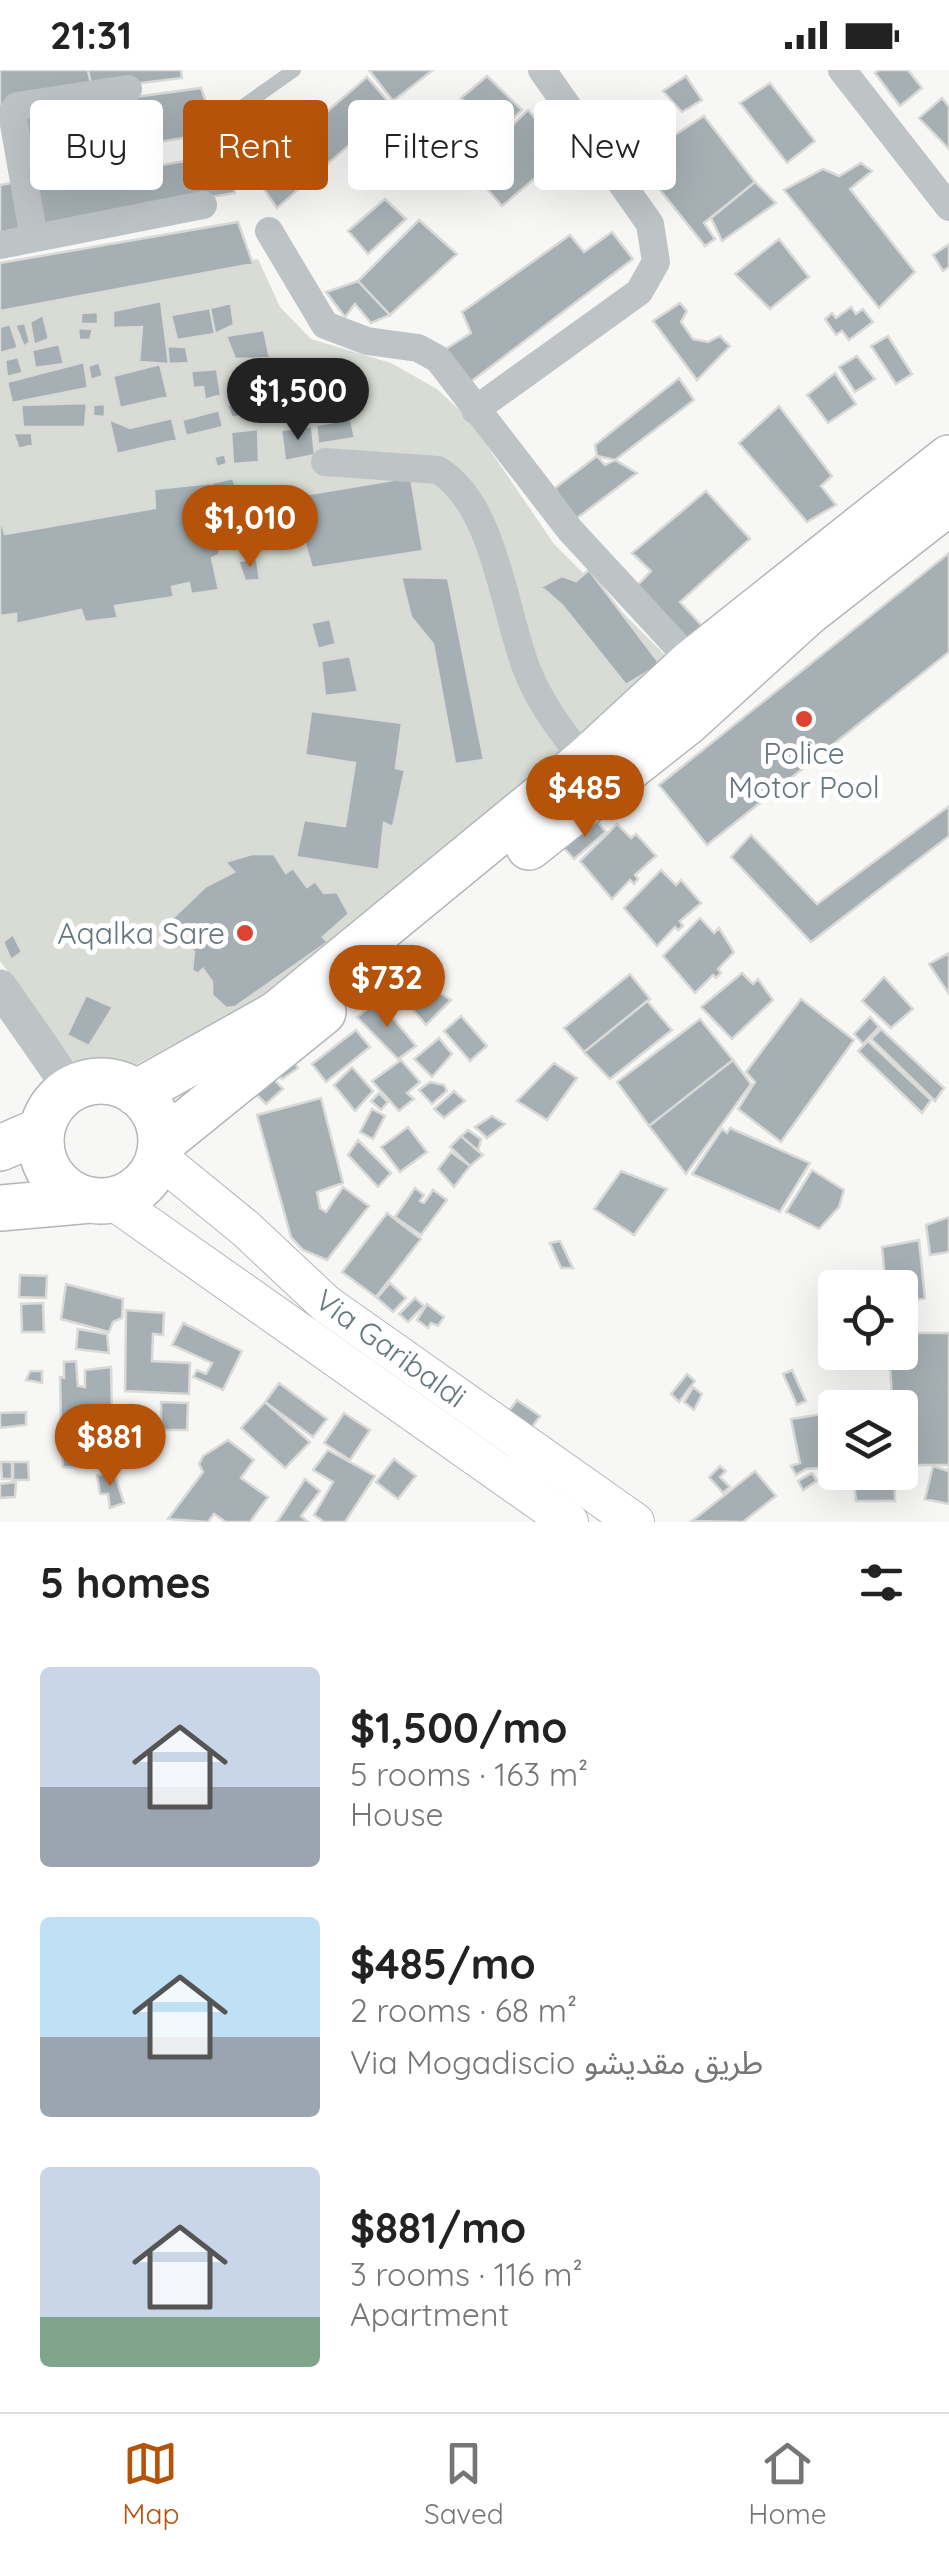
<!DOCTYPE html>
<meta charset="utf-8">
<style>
body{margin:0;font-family:Quicksand,"Noto Sans Arabic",sans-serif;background:#f6f6f6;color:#222;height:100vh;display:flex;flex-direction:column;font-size:38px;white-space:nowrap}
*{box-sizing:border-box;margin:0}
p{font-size:32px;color:#767676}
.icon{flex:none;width:55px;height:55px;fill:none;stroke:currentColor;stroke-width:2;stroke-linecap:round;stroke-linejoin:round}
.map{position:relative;height:1452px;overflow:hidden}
.panel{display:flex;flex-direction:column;background:#fff;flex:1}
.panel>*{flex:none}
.banner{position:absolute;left:30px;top:30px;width:890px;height:90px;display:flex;gap:20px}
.controls{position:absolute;left:818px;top:1200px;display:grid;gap:20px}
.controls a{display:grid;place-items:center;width:100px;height:100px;border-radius:10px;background:#fff;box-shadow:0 10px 40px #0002;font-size:50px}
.price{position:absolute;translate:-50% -85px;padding:0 22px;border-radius:35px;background:#b45309;color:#fff;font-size:32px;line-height:65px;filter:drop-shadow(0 2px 5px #0008)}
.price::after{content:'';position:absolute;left:50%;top:60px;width:30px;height:22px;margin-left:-15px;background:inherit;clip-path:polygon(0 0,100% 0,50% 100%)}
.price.selected{background:#222;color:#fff}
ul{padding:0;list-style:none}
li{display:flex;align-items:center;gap:30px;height:250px;padding:0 40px}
li span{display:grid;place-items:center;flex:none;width:280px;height:200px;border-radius:10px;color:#555}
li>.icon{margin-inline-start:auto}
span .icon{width:120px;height:120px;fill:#fffc;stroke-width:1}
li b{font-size:42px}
h2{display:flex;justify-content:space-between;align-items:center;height:120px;padding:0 40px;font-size:42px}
.tag{padding:0 35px;border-radius:10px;background:#fff;box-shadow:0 10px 40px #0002;font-size:35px;line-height:90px}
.tag.selected{background:#b45309;color:#fff}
.status{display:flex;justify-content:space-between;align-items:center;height:70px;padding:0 50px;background:#fff;direction:ltr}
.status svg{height:28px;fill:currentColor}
.dock{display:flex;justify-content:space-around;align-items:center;height:140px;border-top:2px solid #e0e0e0;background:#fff;font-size:28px;color:#767676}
.dock a{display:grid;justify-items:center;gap:5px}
.dock .selected{color:#b45309}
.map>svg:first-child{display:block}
.green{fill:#d8dcd4}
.building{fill:#a6b0b4;stroke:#d9d9d7;stroke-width:2.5}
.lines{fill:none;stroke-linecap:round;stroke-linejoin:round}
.secondary-casing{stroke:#b1b8bb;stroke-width:40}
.trunk-casing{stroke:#b2b7b9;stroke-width:48}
.service{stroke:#bec4c6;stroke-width:14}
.minor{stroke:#bec4c6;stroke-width:28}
.tertiary{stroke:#bec4c6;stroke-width:35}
.secondary{stroke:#fff;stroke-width:38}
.trunk{stroke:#fff;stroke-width:45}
.poi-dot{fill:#dc4330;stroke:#fff;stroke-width:4}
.labels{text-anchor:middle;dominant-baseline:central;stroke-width:10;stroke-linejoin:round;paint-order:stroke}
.poi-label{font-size:30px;fill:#64767e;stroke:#fff}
.street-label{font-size:30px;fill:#64767e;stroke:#fff}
</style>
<div class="status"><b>21:31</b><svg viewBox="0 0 49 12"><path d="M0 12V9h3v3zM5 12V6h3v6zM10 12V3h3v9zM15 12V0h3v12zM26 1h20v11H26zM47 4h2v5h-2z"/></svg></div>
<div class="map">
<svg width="949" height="1452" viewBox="0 0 949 1452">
<rect width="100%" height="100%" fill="#f7f7f5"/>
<!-- green -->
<path class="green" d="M 258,189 L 280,237 L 311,269 L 391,293 L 437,319 L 468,348 L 554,474 L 670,590 L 269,923 L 126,1000 L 80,1000 L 0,891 L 0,234 Z"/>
<!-- building -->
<path class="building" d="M 0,0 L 88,0 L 92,19 L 0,35 Z
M 88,0 L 181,0 L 182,8 L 92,19 Z
M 369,0 L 433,0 L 393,31 Z
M 879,0 L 908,0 L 922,18 L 900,36 L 875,3 Z
M 487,6 L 522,40 L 498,63 L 461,28 Z
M 686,6 L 702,30 L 682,42 L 663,21 Z
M 367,7 L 393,37 L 277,138 L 254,105 Z
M 770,13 L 815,71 L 787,93 L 740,33 Z
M 201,18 L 217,62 L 26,95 L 18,43 Z
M 942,28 L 949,37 L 949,79 L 919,48 Z
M 655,31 L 668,48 L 624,83 L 597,50 L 610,39 L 618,50 L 637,35 L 642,42 Z
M 528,40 L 565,83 L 502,136 L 468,97 Z
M 704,46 L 755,112 L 704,153 L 715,169 L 705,176 L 636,90 Z
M 225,84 L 232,93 L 235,123 L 36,156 L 30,118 Z
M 861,93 L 872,101 L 850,119 L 915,202 L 879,238 L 784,120 L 823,99 L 839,106 Z
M 16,112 L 30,157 L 0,163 L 0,115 Z
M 755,112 L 776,133 L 722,171 L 711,148 Z
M 385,129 L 406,149 L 368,184 L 348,161 Z
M 419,150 L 457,184 L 390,245 L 358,211 Z
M 238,152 L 253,194 L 0,241 L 0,193 Z
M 612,162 L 633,189 L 469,313 L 444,280 L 471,263 L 462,242 L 570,165 L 584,182 Z
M 779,169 L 809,207 L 770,239 L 735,204 Z
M 949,174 L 949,197 L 943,201 L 933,185 Z
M 358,211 L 390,245 L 371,253 L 355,234 L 345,247 L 326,222 Z
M 161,231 L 169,294 L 139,292 L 142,257 L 113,258 L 113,241 Z
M 231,233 L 234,255 L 215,264 L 210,238 Z
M 680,233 L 687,241 L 681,252 L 693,269 L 708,272 L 720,266 L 730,276 L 697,310 L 653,251 Z
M 851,237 L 856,244 L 863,239 L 873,252 L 849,270 L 842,261 L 836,265 L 825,249 L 832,243 L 836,248 Z
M 210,238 L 215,264 L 177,270 L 171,245 Z
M 98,242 L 98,254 L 81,254 L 81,243 Z
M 43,245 L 49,269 L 34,275 L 30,252 Z
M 25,253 L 30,272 L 24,277 L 15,255 Z
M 10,254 L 18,278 L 0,283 L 0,257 Z
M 78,258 L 93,259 L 90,270 L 79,270 Z
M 264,260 L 270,288 L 235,289 L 226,266 Z
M 888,266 L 912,304 L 896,314 L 871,276 Z
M 59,274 L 64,294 L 35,298 L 32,280 Z
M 167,276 L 186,277 L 189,293 L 169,294 Z
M 857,286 L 875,309 L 855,322 L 839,297 Z
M 18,287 L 23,303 L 7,307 L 5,290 Z
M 84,292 L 88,318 L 12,333 L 7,312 Z
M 99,292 L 103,306 L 91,310 L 88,296 Z
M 160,294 L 168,327 L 120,338 L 113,306 Z
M 264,297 L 266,327 L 238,331 L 238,299 Z
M 217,299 L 221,325 L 205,330 L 203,317 L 193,318 L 191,301 Z
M 835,303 L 856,334 L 828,353 L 807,325 Z
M 347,305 L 351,317 L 343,317 L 347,336 L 332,339 L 325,307 Z
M 679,308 L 694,330 L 615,390 L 597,386 L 595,375 Z
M 303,314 L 307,328 L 295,333 L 291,318 Z
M 266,327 L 270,340 L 232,348 L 227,335 Z
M 87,333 L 85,357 L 23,357 L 21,335 Z
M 105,334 L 105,347 L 93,346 L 93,335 Z
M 779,336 L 832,406 L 821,416 L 836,435 L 807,452 L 739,373 Z
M 219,340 L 223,357 L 186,366 L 182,350 Z
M 172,348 L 177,370 L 117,384 L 109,349 L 130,358 Z
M 351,349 L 355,368 L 318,374 L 316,355 Z
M 312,356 L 315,385 L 285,391 L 281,360 Z
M 258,359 L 259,392 L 233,394 L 231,362 Z
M 13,363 L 32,363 L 33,375 L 19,379 Z
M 225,384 L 227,394 L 217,397 L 214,387 Z
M 597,386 L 605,395 L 615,390 L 637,403 L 573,451 L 555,418 Z
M 411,407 L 423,481 L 312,498 L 291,427 Z
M 233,408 L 243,441 L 217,445 L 211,413 Z
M 211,413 L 221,472 L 219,485 L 212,488 L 219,520 L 191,524 L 189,513 L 172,517 L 174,527 L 115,536 L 118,548 L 85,552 L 81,540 L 16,554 L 16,544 L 0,546 L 0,446 L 5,464 L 155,438 L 154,419 Z
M 706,421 L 750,469 L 680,532 L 715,570 L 690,589 L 632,521 L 651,501 L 632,483 Z
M 949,483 L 949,582 L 707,775 L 659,715 Z
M 257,489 L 260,510 L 245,511 L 238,491 Z
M 589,500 L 660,594 L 626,615 L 562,535 L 541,517 L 562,506 L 576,511 Z
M 401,507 L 448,508 L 484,690 L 455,694 L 433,574 L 411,547 Z
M 330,549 L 336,574 L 318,579 L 311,553 Z
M 350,586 L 358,622 L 325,626 L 321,591 Z
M 311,641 L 402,653 L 396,698 L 405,700 L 393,757 L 384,753 L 379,800 L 296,787 L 304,750 L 345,756 L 355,693 L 305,685 Z
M 949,736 L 949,766 L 811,872 L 731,787 L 751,765 L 817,834 Z
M 597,751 L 606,762 L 574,789 L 564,778 Z
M 617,754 L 631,768 L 636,764 L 656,786 L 635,805 L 638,809 L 634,814 L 630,810 L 612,829 L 580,791 Z
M 252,784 L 274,784 L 286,803 L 293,798 L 307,817 L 315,811 L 324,823 L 337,822 L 349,844 L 323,867 L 328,872 L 235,937 L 226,938 L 212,925 L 212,912 L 203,899 L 198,904 L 192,900 L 194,882 L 188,875 L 174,880 L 162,867 L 162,858 L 205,817 L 234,802 L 225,792 Z
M 661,800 L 676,815 L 681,810 L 701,833 L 680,851 L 683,856 L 678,860 L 675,857 L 657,876 L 624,838 Z
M 700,848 L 714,863 L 719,858 L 734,882 L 718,899 L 721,903 L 716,908 L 713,905 L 695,923 L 663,886 Z
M 13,864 L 22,882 L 11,890 L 3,872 Z
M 949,883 L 949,924 L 929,894 Z
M 742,903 L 753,914 L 758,909 L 773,930 L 732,969 L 701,937 Z
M 630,904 L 650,929 L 584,982 L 564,958 Z
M 884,907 L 913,939 L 891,958 L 862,931 Z
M 428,916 L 451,930 L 426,955 L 404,929 Z
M 86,925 L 113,937 L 89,976 L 67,965 Z
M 801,929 L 854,970 L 781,1072 L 738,1039 L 755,1012 L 746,1002 Z
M 378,930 L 416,976 L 398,989 L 357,947 Z
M 647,931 L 672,960 L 610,1009 L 584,982 Z
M 461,946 L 487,976 L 470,991 L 444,961 Z
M 870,947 L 879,957 L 863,974 L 854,964 Z
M 700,949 L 733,990 L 649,1056 L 617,1012 Z
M 881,959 L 944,1018 L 935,1031 L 871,969 Z
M 356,960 L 370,977 L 326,1012 L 312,994 Z
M 439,968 L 452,984 L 432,1007 L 414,989 Z
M 868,971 L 931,1030 L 922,1043 L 858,981 Z
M 292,989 L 298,998 L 282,1009 L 276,1000 Z
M 401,990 L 420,1012 L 407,1023 L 414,1029 L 399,1041 L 372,1011 Z
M 733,990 L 751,1014 L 686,1104 L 649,1056 Z
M 554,993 L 577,1008 L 547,1050 L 517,1031 Z
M 352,997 L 373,1021 L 355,1041 L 334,1015 Z
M 269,1004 L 283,1019 L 266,1034 L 252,1020 Z
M 430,1012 L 444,1015 L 447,1021 L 432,1034 L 419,1020 Z
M 454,1021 L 465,1031 L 444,1048 L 434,1039 Z
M 379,1023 L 388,1032 L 381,1040 L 371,1031 Z
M 321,1028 L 343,1113 L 317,1122 L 320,1138 L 326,1142 L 343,1117 L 369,1136 L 327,1190 L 303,1180 L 291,1167 L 257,1045 Z
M 372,1039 L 385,1046 L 373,1069 L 360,1062 Z
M 492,1046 L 505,1054 L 487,1068 L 475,1057 Z
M 408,1057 L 427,1082 L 400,1102 L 381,1077 Z
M 730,1058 L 810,1093 L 780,1142 L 692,1104 L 722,1059 L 727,1063 Z
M 468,1060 L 481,1069 L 478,1081 L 461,1066 Z
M 461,1066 L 483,1085 L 470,1096 L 450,1077 Z
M 358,1070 L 391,1103 L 378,1117 L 348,1085 Z
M 451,1082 L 470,1096 L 454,1117 L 438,1099 Z
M 812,1100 L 844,1120 L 839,1137 L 819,1159 L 786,1142 Z
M 621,1101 L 667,1119 L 634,1165 L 594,1139 Z
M 415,1118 L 424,1125 L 420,1131 L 424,1133 L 433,1120 L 447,1130 L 421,1165 L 395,1147 Z
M 387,1143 L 421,1169 L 376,1227 L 342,1202 Z
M 949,1147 L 949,1182 L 930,1185 L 926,1155 Z
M 919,1170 L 925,1228 L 909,1232 L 910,1248 L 900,1249 L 900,1218 L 886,1218 L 882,1177 Z
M 560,1171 L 573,1198 L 561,1198 L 550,1173 Z
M 20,1205 L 47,1206 L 46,1228 L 19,1227 Z
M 390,1213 L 406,1228 L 393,1242 L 377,1228 Z
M 66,1214 L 123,1229 L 122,1248 L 113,1252 L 109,1262 L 61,1249 Z
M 415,1228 L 424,1236 L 408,1252 L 399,1244 Z
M 43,1233 L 44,1262 L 22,1262 L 21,1234 Z
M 427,1234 L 444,1247 L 438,1256 L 431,1253 L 428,1258 L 417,1250 Z
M 126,1240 L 164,1243 L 163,1265 L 153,1264 L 152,1291 L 190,1293 L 189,1324 L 125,1321 Z
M 183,1253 L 242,1281 L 223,1320 L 193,1307 L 197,1300 L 206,1304 L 212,1293 L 172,1275 Z
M 78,1259 L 107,1264 L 109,1283 L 76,1279 Z
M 900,1263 L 949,1263 L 949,1395 L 900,1395 L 900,1338 L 893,1338 L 889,1282 L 900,1282 Z
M 76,1291 L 78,1316 L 85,1317 L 85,1300 L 111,1297 L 112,1345 L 61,1348 L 60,1307 L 64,1308 L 64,1292 Z
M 792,1300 L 806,1331 L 797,1335 L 783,1304 Z
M 30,1301 L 42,1301 L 42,1313 L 26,1310 Z
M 687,1304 L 695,1311 L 679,1332 L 671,1324 Z
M 279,1313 L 327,1349 L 313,1367 L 265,1332 Z
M 693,1317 L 702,1324 L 694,1340 L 684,1332 Z
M 517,1330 L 540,1346 L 527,1364 L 504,1348 Z
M 161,1332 L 188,1333 L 187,1360 L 161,1360 Z
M 265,1332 L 310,1372 L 285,1398 L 241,1358 Z
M 26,1342 L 26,1355 L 0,1358 L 0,1343 Z
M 835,1342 L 835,1397 L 806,1399 L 796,1405 L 791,1396 L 800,1393 L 791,1349 Z
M 344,1343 L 370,1360 L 350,1390 L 324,1373 Z
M 82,1348 L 108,1349 L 107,1377 L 84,1376 Z
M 126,1359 L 128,1381 L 113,1382 L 113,1360 Z
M 228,1370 L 254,1390 L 241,1408 L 268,1427 L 250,1452 L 226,1452 L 214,1444 L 208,1452 L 168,1449 L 203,1402 L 199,1394 L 203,1386 Z
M 328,1380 L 375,1406 L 345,1452 L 324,1452 L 314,1445 L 333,1412 L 313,1400 Z
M 62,1382 L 110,1382 L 110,1398 L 63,1397 Z
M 394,1389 L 416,1406 L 398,1429 L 376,1412 Z
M 1,1392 L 12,1392 L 12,1409 L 2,1409 Z
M 13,1392 L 28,1392 L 29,1410 L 13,1410 Z
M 720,1396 L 726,1401 L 720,1407 L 730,1417 L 723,1423 L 709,1407 Z
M 933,1396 L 948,1401 L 949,1397 L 949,1434 L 925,1429 Z
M 755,1401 L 776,1426 L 743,1452 L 692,1451 Z
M 114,1402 L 124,1433 L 110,1438 L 108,1424 L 100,1424 L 97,1405 Z
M 853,1402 L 895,1402 L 895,1431 L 856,1431 Z
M 812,1403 L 817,1411 L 803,1420 L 798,1411 Z
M 305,1409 L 320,1421 L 301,1446 L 308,1452 L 277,1452 Z
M 16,1412 L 15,1427 L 0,1428 L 0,1414 Z"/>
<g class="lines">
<defs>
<path id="secondary" d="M 159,1088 L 246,1159 L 326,1234 L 635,1452
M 112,1130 L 569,1452"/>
<path id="trunk" d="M 529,777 L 687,652 L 807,543 L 949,432
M41 1071a60 60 0 1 1 120 0a60 60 0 1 1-120 0Z
M 136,1023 L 277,944 L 585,691 L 692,592 L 949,388
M 161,1073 L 323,942
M 0,1078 L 42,1060
M 0,1138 L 91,1130"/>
</defs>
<!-- secondary casing -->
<use href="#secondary" class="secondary-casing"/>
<!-- trunk casing -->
<use href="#trunk" class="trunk-casing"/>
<!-- service -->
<path class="service" d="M 232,44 L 294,0"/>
<!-- minor -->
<path class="minor" d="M 842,0 L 949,137
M 269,161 L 325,255 L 367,271 L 418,278 L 438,289 L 570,460 L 692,592
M 34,168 L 12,43 L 17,36 L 128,19
M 0,175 L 203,135
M 475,340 L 639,222 L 656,192 L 650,154 L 542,0
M 325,392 L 438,400 C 495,434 504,542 527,600 C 542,638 568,671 595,702"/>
<!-- tertiary -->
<path class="tertiary" d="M 0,917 L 71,1019"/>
<!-- secondary -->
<use href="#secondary" class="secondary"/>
<!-- trunk -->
<use href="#trunk" class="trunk"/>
</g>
<!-- markers -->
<g class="poi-dot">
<circle cx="804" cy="649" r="10"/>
<circle cx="245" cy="863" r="10"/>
</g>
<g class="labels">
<!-- poi labels -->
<g class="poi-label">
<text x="804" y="683">Police<tspan x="804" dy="34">Motor Pool</tspan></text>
<text x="225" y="863" text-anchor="end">Aqalka Sare</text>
</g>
<!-- street labels -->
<g class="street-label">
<text transform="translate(391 1278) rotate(36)">Via Garibaldi</text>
</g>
</g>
</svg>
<div class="controls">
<a><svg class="icon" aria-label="locate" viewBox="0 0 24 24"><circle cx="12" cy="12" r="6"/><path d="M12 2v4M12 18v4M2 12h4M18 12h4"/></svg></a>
<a><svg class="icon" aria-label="layers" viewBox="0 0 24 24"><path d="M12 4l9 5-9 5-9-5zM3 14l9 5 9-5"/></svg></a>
</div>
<b class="price selected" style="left:298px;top:373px">$1,500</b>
<b class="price" style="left:250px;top:500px">$1,010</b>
<b class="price" style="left:585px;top:770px">$485</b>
<b class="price" style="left:387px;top:960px">$732</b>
<b class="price" style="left:110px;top:1419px">$881</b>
<div class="banner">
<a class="tag">Buy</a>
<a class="tag selected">Rent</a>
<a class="tag">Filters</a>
<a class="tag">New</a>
</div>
</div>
<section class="panel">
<h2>5 homes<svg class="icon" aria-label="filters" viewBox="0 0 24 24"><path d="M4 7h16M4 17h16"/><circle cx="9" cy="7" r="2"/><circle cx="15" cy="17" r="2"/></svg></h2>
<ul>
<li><span style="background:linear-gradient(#c9d6e8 60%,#9aa5b1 0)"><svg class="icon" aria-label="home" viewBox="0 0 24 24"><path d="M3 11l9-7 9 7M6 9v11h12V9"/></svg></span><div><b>$1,500/mo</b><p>5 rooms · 163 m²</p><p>House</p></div></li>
<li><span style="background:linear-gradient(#bfe0f5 60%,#9aa5b1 0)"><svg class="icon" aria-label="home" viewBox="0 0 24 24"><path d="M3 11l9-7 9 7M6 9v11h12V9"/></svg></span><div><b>$485/mo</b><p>2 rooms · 68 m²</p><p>Via Mogadiscio طريق مقديشو</p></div></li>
<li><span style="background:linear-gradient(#c9d6e8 75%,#7fa58c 0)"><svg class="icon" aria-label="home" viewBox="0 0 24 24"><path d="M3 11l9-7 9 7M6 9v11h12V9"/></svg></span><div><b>$881/mo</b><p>3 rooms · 116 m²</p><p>Apartment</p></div></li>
</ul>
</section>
<nav class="dock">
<a class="selected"><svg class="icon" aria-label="map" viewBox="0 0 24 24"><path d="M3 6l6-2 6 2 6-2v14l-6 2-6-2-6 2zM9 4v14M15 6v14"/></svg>Map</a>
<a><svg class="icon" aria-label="saved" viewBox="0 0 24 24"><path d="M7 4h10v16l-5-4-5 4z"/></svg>Saved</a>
<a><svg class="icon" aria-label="home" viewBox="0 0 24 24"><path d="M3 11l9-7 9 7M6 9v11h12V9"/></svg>Home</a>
</nav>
